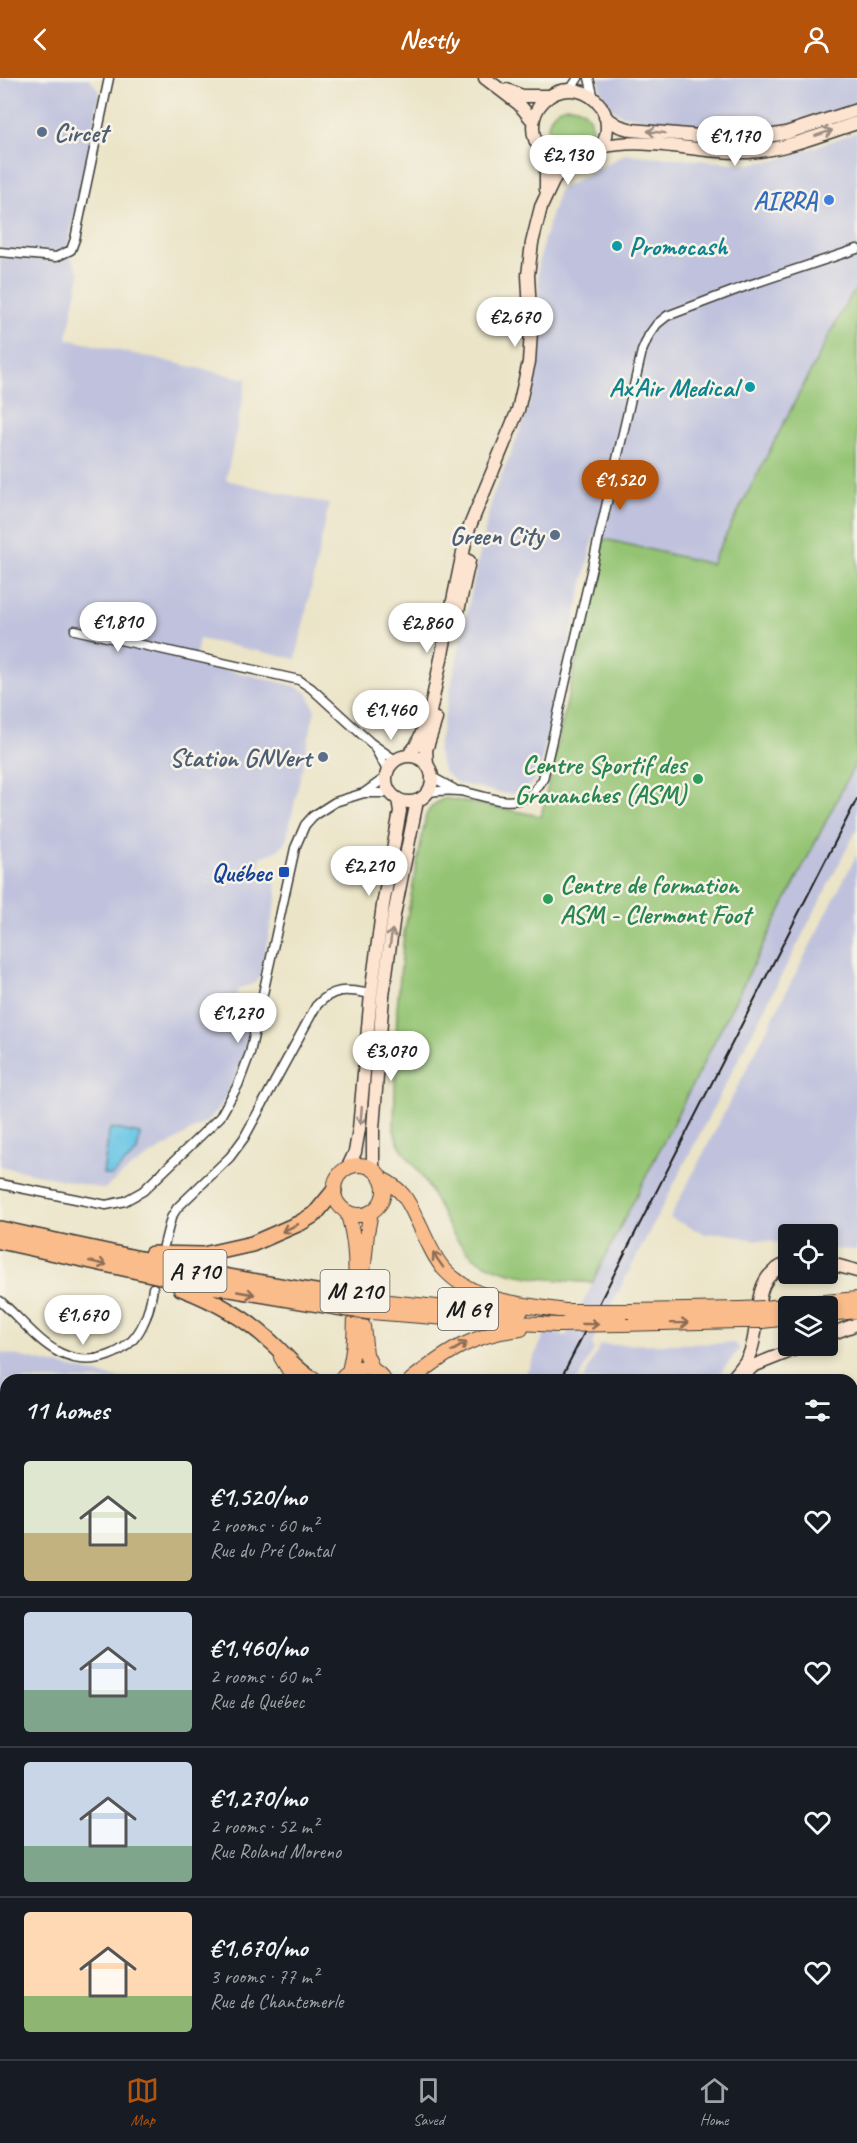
<!DOCTYPE html>
<meta charset="utf-8">
<style>
body{margin:0;font-family:Caveat,sans-serif;background:#20242c;color:#f1f3f6;height:100vh;display:flex;flex-direction:column;font-size:22px;white-space:nowrap}
*{box-sizing:border-box;margin:0}
p{font-size:20px;color:#9ea1a6}
.icon{flex:none;width:33px;height:33px;fill:none;stroke:currentColor;stroke-width:2;stroke-linecap:round;stroke-linejoin:round}
.map{position:relative;flex:1;overflow:hidden}
.panel{position:absolute;left:0px;top:1296px;width:858px;height:686px;display:flex;flex-direction:column;background:#171b24;border-radius:18px 18px 0 0;box-shadow:0 3px 9px #0003}
.panel>*{flex:none}
.tools{position:absolute;left:778px;top:1146px;display:grid;gap:12px}
.tools a{display:grid;place-items:center;width:60px;height:60px;border-radius:6px;background:#171b24;box-shadow:0 3px 9px #0003;font-size:30px}
.price{position:absolute;translate:-50% -51px;padding:0 14px;border-radius:21px;background:#fff;color:#222;font-size:20px;line-height:39px;filter:drop-shadow(0 2px 3px #0008)}
.price::after{content:'';position:absolute;left:50%;top:36px;width:18px;height:14px;margin-left:-9px;background:inherit;clip-path:polygon(0 0,100% 0,50% 100%)}
.price.active{background:#b45309;color:#fff}
ul{padding:0;list-style:none}
li{display:flex;align-items:center;gap:18px;height:150px;padding:0 24px}
li+li{border-top:2px solid #363941}
li span{display:grid;place-items:center;flex:none;width:168px;height:120px;border-radius:6px;color:#555}
li>.icon{margin-inline-start:auto}
span .icon{width:72px;height:72px;fill:#fffc;stroke-width:1}
li b{font-size:26px}
h2{display:flex;justify-content:space-between;align-items:center;height:72px;padding:0 24px;font-size:26px}
header{display:flex;justify-content:space-between;align-items:center;height:78px;padding:0 24px;background:#b45309;color:#fff;font-size:27px;font-weight:800}
.tabs{display:flex;justify-content:space-around;align-items:center;height:84px;border-top:2px solid #363941;background:#171b24;font-size:16px;color:#9ea1a6}
.tabs a{display:grid;justify-items:center;gap:3px}
.tabs .active{color:#b45309}
.map>svg:first-child{display:block}
.built{fill:#dad6f7}
.industrial{fill:#c0c2dd}
.green{fill:#94c473;stroke:#587048;stroke-width:1.5}
.water{fill:#68c5e6;stroke:#427081;stroke-width:1.5}
.lines{fill:none;stroke-linecap:round;stroke-linejoin:round}
.street-casing{stroke:#3b3a36;stroke-width:11}
.secondary-casing{stroke:#3b3a36;stroke-width:15}
.primary-casing{stroke:#3b3a36;stroke-width:16}
.highway-casing{stroke:#3b3a36;stroke-width:18}
.street{stroke:#fff;stroke-width:8}
.secondary{stroke:#fde4d1;stroke-width:12}
.primary{stroke:#fabc8b;stroke-width:14}
.highway{stroke:#fabc8b;stroke-width:15}
.rail{stroke:#1c1c1c;stroke-width:2}
.primary-bridge-casing{stroke:#3b3a36;stroke-width:16;stroke-linecap:butt}
.highway-bridge-casing{stroke:#3b3a36;stroke-width:18;stroke-linecap:butt}
.primary-bridge{stroke:#fabc8b;stroke-width:14}
.highway-bridge{stroke:#fabc8b;stroke-width:15}
.oneway{stroke:#988a80}
.oneway2{stroke:#8b6c54}
.service-dot{fill:#5c6f8a;stroke:#f7f3e8;stroke-width:2}
.shop-dot{fill:#3f7fe0;stroke:#f7f3e8;stroke-width:2}
.culture-dot{fill:#0f9aa8;stroke:#f7f3e8;stroke-width:2}
.leisure-dot{fill:#2e9e5b;stroke:#f7f3e8;stroke-width:2}
.transit-dot{fill:#1a4fb4;stroke:#f7f3e8;stroke-width:2}
.labels{text-anchor:middle;dominant-baseline:central;stroke-width:5;stroke-linejoin:round;paint-order:stroke}
.shield{fill:#f7f3e8;stroke:#5e5c59;stroke-width:1.5}
.shield-label{font-size:24px;font-weight:bold;fill:#1c1c1c}
.service-label{font-size:26px;font-weight:bold;fill:#4e5e75;stroke:#f7f3e8;text-anchor:end}
.shop-label{font-size:26px;font-weight:bold;fill:#366cbe;stroke:#f7f3e8;text-anchor:end}
.culture-label{font-size:26px;font-weight:bold;fill:#0d838f;stroke:#f7f3e8;text-anchor:start}
.leisure-label{font-size:26px;font-weight:bold;fill:#27864d;stroke:#f7f3e8;text-anchor:end}
.transit-label{font-size:26px;font-weight:bold;fill:#164399;stroke:#f7f3e8;text-anchor:end}
</style>
<header><svg class="icon" aria-label="back" viewBox="0 0 24 24"><path d="M15 5l-7 7 7 7"/></svg>Nestly<svg class="icon" aria-label="person" viewBox="0 0 24 24"><circle cx="12" cy="8" r="4"/><path d="M4 21q1-7 8-7t8 7"/></svg></header>
<div class="map">
<svg width="857" height="1981" viewBox="0 0 857 1981">
<rect width="100%" height="100%" fill="#f7f3e8"/>
<filter id="ink" filterUnits="userSpaceOnUse"><feTurbulence type="fractalNoise" baseFrequency=".0167" numOctaves="2"/><feDisplacementMap in="SourceGraphic" scale="12" xChannelSelector="R" yChannelSelector="G"/><feConvolveMatrix kernelMatrix="1 2 1 2 8 2 1 2 1" color-interpolation-filters="sRGB"/></filter>
<filter id="wash" filterUnits="userSpaceOnUse"><feTurbulence type="fractalNoise" baseFrequency=".008" numOctaves="4" result="noise"/><feDisplacementMap in="SourceGraphic" scale="24" xChannelSelector="R" yChannelSelector="G"/><feGaussianBlur stdDeviation="1.35" result="paint"/><feColorMatrix in="noise" values="0 0 0 0 0 0 0 0 0 0 0 0 0 0 0 0 0 1.4 0 .05"/><feComposite in="paint" operator="in"/></filter>
<g filter="url(#wash)">
<rect width="100%" height="100%" fill="#ebe4c7"/>
<!-- built -->
<path class="built" d="M 363,1976 L 519,1976 L 518,1981 L 364,1981 Z"/>
<!-- industrial -->
<path class="industrial" d="M 0,0 L 89,0 L 100,14 L 67,173 L 80,195 L 67,261 L 247,301 L 226,402 L 329,426 L 296,581 L 199,561 L 195,584 L 295,608 L 307,614 L 315,632 L 286,764 L 277,773 L 261,779 L 258,794 L 273,801 L 276,808 L 277,819 L 259,900 L 255,905 L 238,911 L 234,924 L 243,930 L 249,940 L 249,952 L 243,981 L 223,1024 L 209,1042 L 133,1088 L 104,1111 L 0,1088 Z
M 598,0 L 857,0 L 857,25 L 810,41 L 754,54 L 716,52 L 622,37 L 612,31 L 606,22 L 600,11 Z
M 857,54 L 857,212 L 855,212 L 844,229 L 711,487 L 594,458 L 538,698 L 525,712 L 514,715 L 506,716 L 457,705 L 444,694 L 437,673 L 492,419 L 516,363 L 530,325 L 537,295 L 541,260 L 538,189 L 544,161 L 559,112 L 625,76 L 748,86 L 777,82 Z
M 857,682 L 857,751 L 592,1265 L 594,1271 L 578,1302 L 523,1302 L 547,1251 L 566,1258 Z
M 857,776 L 857,1172 L 828,1171 L 828,1156 L 789,1156 L 789,1166 L 745,1160 L 723,1155 L 705,1156 L 670,1140 Z
M 735,1265 L 740,1271 L 714,1302 L 583,1302 L 600,1267 Z
M 0,1274 L 126,1302 L 6,1302 L 6,1906 L 0,1904 Z
M 131,1976 L 238,1976 L 235,1981 L 127,1981 Z"/>
<!-- green -->
<path class="green" d="M548 50a22 22 0 1 1 44 0a22 22 0 1 1-44 0Z
M 855,212 L 857,212 L 857,682 L 592,1205 C 550,1200 494,1203 463,1169 C 446,1151 438,1123 424,1102 C 413,1083 399,1074 394,1052 L 397,930 L 404,856 L 426,737 C 431,728 436,724 445,720 L 541,738 L 604,461 L 711,486 L 844,229 Z
M 852,1501 L 857,1502 L 857,1523 L 852,1546 Z
M 852,1650 L 857,1651 L 857,1671 L 852,1713 Z
M 852,1803 L 857,1804 L 857,1864 L 852,1863 Z
M 292,1976 L 363,1976 L 364,1981 L 284,1981 Z
M 370,1976 L 423,1976 L 424,1981 L 369,1981 Z
M 716,1976 L 802,1976 L 801,1981 L 716,1981 Z"/>
<!-- water -->
<path class="water" d="M 111,1050 L 140,1056 L 137,1074 L 111,1098 L 103,1096 L 109,1054 Z"/>
</g>
<g filter="url(#ink)">
<g class="lines">
<defs>
<path id="street" d="M 589,0 L 594,21
M 570,12 L 578,0
M 0,174 L 56,179 L 71,172 L 75,161 L 109,0
M 75,552 L 299,602 L 311,610 L 371,665 L 395,682
M 375,670 L 387,692
M 432,699 L 454,711
M 364,715 L 385,700
M 427,715 C 438,712 448,712 460,713 C 480,716 508,730 528,718 C 535,714 539,707 543,701 L 642,273 L 649,257 L 657,246 L 667,238 L 749,207 L 857,171
M 0,1106 L 106,1127 L 125,1123 L 143,1113 L 220,1039 L 238,1007 L 250,975 L 295,770 L 305,747 L 313,738 L 335,724 L 364,715 L 390,715
M 164,1167 L 171,1140 L 177,1130 L 230,1079 L 244,1060 L 316,928 C 334,908 348,912 371,916
M 0,1223 C 20,1240 37,1263 60,1275 C 91,1290 129,1277 143,1246 C 149,1235 151,1223 153,1210
M 852,1346 L 857,1346
M 852,1475 L 857,1475
M 852,1482 L 857,1483
M 852,1915 L 857,1916
M 266,1981 L 274,1976
M 673,1981 L 673,1976
M 855,1981 L 857,1977"/>
<path id="secondary" d="M 485,0 L 519,26 L 533,43
M 507,12 L 522,18 L 548,18
M533 49a37 37 0 1 1 74 0a37 37 0 1 1-74 0Z
M 605,39 L 619,48 L 632,52 L 744,62 L 786,55 L 857,32
M 601,69 C 647,58 695,75 742,74 C 781,74 821,56 857,45
M 540,74 L 546,90 L 546,112
M 458,533 L 469,483
M386 701a23 23 0 1 1 46 0a23 23 0 1 1-46 0Z
M 408,678 L 416,668 L 429,639 L 467,455 L 518,332 L 529,284 L 531,253 L 528,197 L 532,165 L 541,129 L 555,99 L 562,93 L 579,84
M 427,686 L 426,672 L 436,641
M 348,1089 L 355,1074 L 359,1051 L 371,916 L 383,827 L 400,733 L 398,721
M 373,1091 L 373,1051 L 383,918 L 394,837 L 417,723
M 828,1185 L 857,1193
M 828,1257 L 857,1246
M 742,1299 L 753,1288 L 803,1268
M 731,1302 C 738,1293 746,1286 750,1275 C 763,1244 747,1199 789,1185
M 49,1981 L 58,1976
M 532,1981 L 532,1976"/>
<path id="primary" d="M334 1112a25 25 0 1 1 50 0a25 25 0 1 1-50 0Z
M 382,1101 C 406,1113 409,1126 421,1150 C 427,1163 433,1178 443,1190 C 474,1225 522,1226 565,1233
M 347,1134 C 357,1164 356,1192 355,1223 C 355,1247 355,1270 349,1293
M 364,1187 L 367,1155 L 371,1134
M 370,1222 L 437,1229 L 521,1233
M 763,1230 L 857,1221
M 629,1233 L 741,1231
M 371,1234 L 484,1243 L 557,1247
M 828,1236 L 857,1233
M 762,1243 L 789,1240
M 622,1246 L 739,1243
M 363,1248 L 366,1276 L 373,1292
M 281,1279 L 295,1302
M 340,1302 C 352,1286 373,1286 384,1302
M 411,1302 C 448,1273 473,1256 521,1251
M 0,1980 L 7,1976"/>
<path id="highway" d="M 0,1151 C 116,1176 231,1202 348,1219
M 0,1163 L 183,1203 L 348,1231
M 152,1176 L 203,1177 L 252,1166 L 300,1145 L 315,1136 L 334,1113
M 181,1210 C 215,1223 245,1239 272,1265 C 286,1277 297,1294 314,1302"/>
</defs>
<!-- street casing -->
<use href="#street" class="street-casing"/>
<!-- secondary casing -->
<use href="#secondary" class="secondary-casing"/>
<!-- primary casing -->
<use href="#primary" class="primary-casing"/>
<!-- highway casing -->
<use href="#highway" class="highway-casing"/>
<!-- street -->
<use href="#street" class="street"/>
<!-- secondary -->
<use href="#secondary" class="secondary"/>
<!-- primary -->
<use href="#primary" class="primary"/>
<!-- highway -->
<use href="#highway" class="highway"/>
<!-- rail -->
<path class="rail" d="M 560,1302 L 857,721
M 158,1981 L 160,1979
M 217,1981 L 220,1976"/>
<defs>
<path id="primary-bridge" d="M 741,1231 L 763,1230
M 565,1233 L 629,1233
M 739,1243 L 762,1243
M 557,1247 L 622,1246"/>
<path id="highway-bridge" d="M 348,1219 L 370,1222
M 348,1231 L 371,1234"/>
</defs>
<!-- primary-bridge casing -->
<use href="#primary-bridge" class="primary-bridge-casing"/>
<!-- highway-bridge casing -->
<use href="#highway-bridge" class="highway-bridge-casing"/>
<!-- primary-bridge -->
<use href="#primary-bridge" class="primary-bridge"/>
<!-- highway-bridge -->
<use href="#highway-bridge" class="highway-bridge"/>
</g>
<!-- one-way arrows -->
<defs><path id="oneway-shaft" d="M-6 0H5M1.5-3L5.5 0L1.5 3" fill="none" stroke-width="1.6" stroke-linecap="round" stroke-linejoin="round" transform="scale(1.5)"/></defs>
<g class="oneway">
<use href="#oneway-shaft" transform="translate(656 54) rotate(-173)"/>
<use href="#oneway-shaft" transform="translate(824 55) rotate(-18)"/>
<use href="#oneway-shaft" transform="translate(391 860) rotate(-82)"/>
<use href="#oneway-shaft" transform="translate(361 1038) rotate(95)"/>
</g>
<g class="oneway2">
<use href="#oneway-shaft" transform="translate(290 1150) rotate(155)"/>
<use href="#oneway-shaft" transform="translate(438 1182) rotate(-125)"/>
<use href="#oneway-shaft" transform="translate(98 1185) rotate(12)"/>
<use href="#oneway-shaft" transform="translate(246 1215) rotate(10)"/>
<use href="#oneway-shaft" transform="translate(680 1245) rotate(-1)"/>
<use href="#oneway-shaft" transform="translate(590 1246)"/>
<use href="#oneway-shaft" transform="translate(459 1269) rotate(-31)"/>
</g>
</g>
<!-- markers -->
<g class="service-dot">
<circle cx="42" cy="54" r="6"/>
<circle cx="555" cy="457" r="6"/>
<circle cx="323" cy="679" r="6"/>
</g>
<circle class="shop-dot" cx="829" cy="122" r="6"/>
<g class="culture-dot">
<circle cx="617" cy="168" r="6"/>
<circle cx="750" cy="309" r="6"/>
</g>
<g class="leisure-dot">
<circle cx="698" cy="701" r="6"/>
<circle cx="548" cy="821" r="6"/>
</g>
<rect class="transit-dot" x="278" y="788" width="12" height="12" rx="3"/>
<g class="labels">
<!-- shield labels -->
<g class="shield">
<rect x="163.5" y="1172" width="63" height="42" rx="4.5"/>
<rect x="320.5" y="1192" width="69" height="42" rx="4.5"/>
<rect x="438" y="1210" width="60" height="42" rx="4.5"/>
</g>
<g class="shield-label">
<text x="195" y="1193">A 710</text>
<text x="355" y="1213">M 210</text>
<text x="468" y="1231">M 69</text>
</g>
<!-- service labels -->
<g class="service-label">
<text x="54" y="54" text-anchor="start">Circet</text>
<text x="543" y="457">Green City</text>
<text x="311" y="679">Station GNVert</text>
</g>
<!-- shop labels -->
<g class="shop-label">
<text x="817" y="122">AIRRA</text>
</g>
<!-- culture labels -->
<g class="culture-label">
<text x="629" y="168">Promocash</text>
<text x="738" y="309" text-anchor="end">Ax'Air Medical</text>
</g>
<!-- leisure labels -->
<g class="leisure-label">
<text x="686" y="686">Centre Sportif des<tspan x="686" dy="30">Gravanches (ASM)</tspan></text>
<text x="560" y="806" text-anchor="start">Centre de formation<tspan x="560" dy="30">ASM - Clermont Foot</tspan></text>
</g>
<!-- transit labels -->
<g class="transit-label">
<text x="272" y="794">Québec</text>
</g>
</g>
</svg>
<div class="tools">
<a><svg class="icon" aria-label="locate" viewBox="0 0 24 24"><circle cx="12" cy="12" r="6"/><path d="M12 2v4M12 18v4M2 12h4M18 12h4"/></svg></a>
<a><svg class="icon" aria-label="layers" viewBox="0 0 24 24"><path d="M12 4l9 5-9 5-9-5zM3 14l9 5 9-5"/></svg></a>
</div>
<b class="price" style="left:735px;top:89px">€1,170</b>
<b class="price" style="left:568px;top:108px">€2,130</b>
<b class="price" style="left:515px;top:270px">€2,670</b>
<b class="price active" style="left:620px;top:433px">€1,520</b>
<b class="price" style="left:118px;top:575px">€1,810</b>
<b class="price" style="left:427px;top:576px">€2,860</b>
<b class="price" style="left:391px;top:663px">€1,460</b>
<b class="price" style="left:369px;top:819px">€2,210</b>
<b class="price" style="left:238px;top:966px">€1,270</b>
<b class="price" style="left:391px;top:1004px">€3,070</b>
<b class="price" style="left:83px;top:1268px">€1,670</b>
<section class="panel">
<h2>11 homes<svg class="icon" aria-label="filters" viewBox="0 0 24 24"><path d="M4 7h16M4 17h16"/><circle cx="9" cy="7" r="2"/><circle cx="15" cy="17" r="2"/></svg></h2>
<ul>
<li><span style="background:linear-gradient(#dfe7d0 60%,#c2b280 0)"><svg class="icon" aria-label="home" viewBox="0 0 24 24"><path d="M3 11l9-7 9 7M6 9v11h12V9"/></svg></span><div><b>€1,520/mo</b><p>2 rooms · 60 m²</p><p>Rue du Pré Comtal</p></div><svg class="icon" aria-label="heart" viewBox="0 0 24 24"><path d="M12 20l-8-8c-3-5 5-10 8-4 3-6 11-1 8 4z"/></svg></li>
<li><span style="background:linear-gradient(#c9d6e8 65%,#7fa58c 0)"><svg class="icon" aria-label="home" viewBox="0 0 24 24"><path d="M3 11l9-7 9 7M6 9v11h12V9"/></svg></span><div><b>€1,460/mo</b><p>2 rooms · 60 m²</p><p>Rue de Québec</p></div><svg class="icon" aria-label="heart" viewBox="0 0 24 24"><path d="M12 20l-8-8c-3-5 5-10 8-4 3-6 11-1 8 4z"/></svg></li>
<li><span style="background:linear-gradient(#c9d6e8 70%,#7fa58c 0)"><svg class="icon" aria-label="home" viewBox="0 0 24 24"><path d="M3 11l9-7 9 7M6 9v11h12V9"/></svg></span><div><b>€1,270/mo</b><p>2 rooms · 52 m²</p><p>Rue Roland Moreno</p></div><svg class="icon" aria-label="heart" viewBox="0 0 24 24"><path d="M12 20l-8-8c-3-5 5-10 8-4 3-6 11-1 8 4z"/></svg></li>
<li><span style="background:linear-gradient(#ffd9b3 70%,#8fb573 0)"><svg class="icon" aria-label="home" viewBox="0 0 24 24"><path d="M3 11l9-7 9 7M6 9v11h12V9"/></svg></span><div><b>€1,670/mo</b><p>3 rooms · 77 m²</p><p>Rue de Chantemerle</p></div><svg class="icon" aria-label="heart" viewBox="0 0 24 24"><path d="M12 20l-8-8c-3-5 5-10 8-4 3-6 11-1 8 4z"/></svg></li>
</ul>
</section>
</div>
<nav class="tabs">
<a class="active"><svg class="icon" aria-label="map" viewBox="0 0 24 24"><path d="M3 6l6-2 6 2 6-2v14l-6 2-6-2-6 2zM9 4v14M15 6v14"/></svg>Map</a>
<a><svg class="icon" aria-label="saved" viewBox="0 0 24 24"><path d="M7 4h10v16l-5-4-5 4z"/></svg>Saved</a>
<a><svg class="icon" aria-label="home" viewBox="0 0 24 24"><path d="M3 11l9-7 9 7M6 9v11h12V9"/></svg>Home</a>
</nav>
